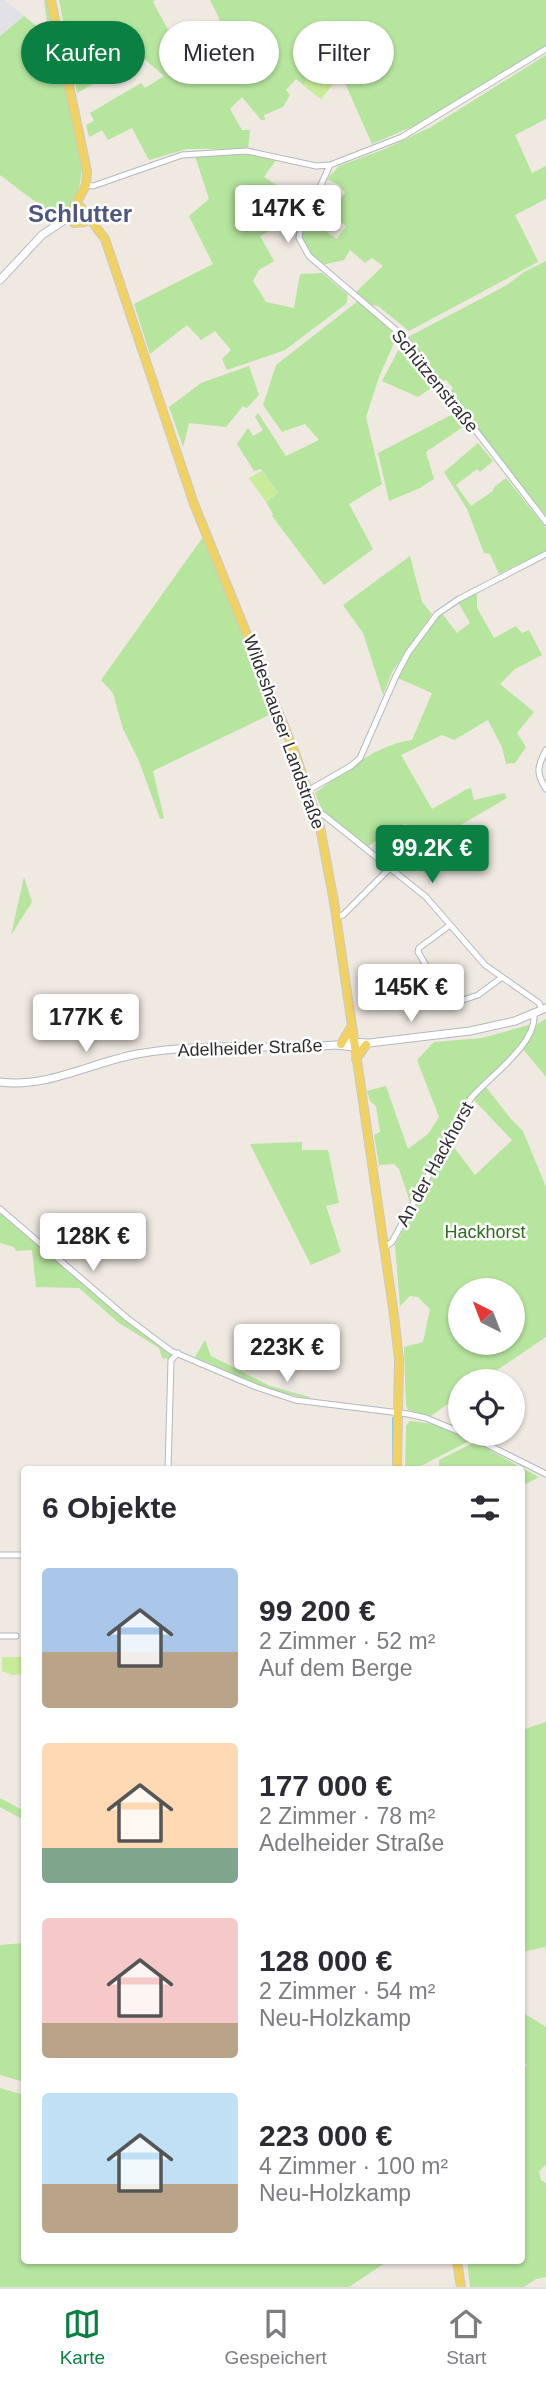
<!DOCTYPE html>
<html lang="de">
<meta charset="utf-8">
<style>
body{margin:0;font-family:Arial,sans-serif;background:#f2f2f3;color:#2b2b33;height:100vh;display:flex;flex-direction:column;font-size:26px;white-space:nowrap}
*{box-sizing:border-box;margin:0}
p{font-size:23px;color:#7c7c81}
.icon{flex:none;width:38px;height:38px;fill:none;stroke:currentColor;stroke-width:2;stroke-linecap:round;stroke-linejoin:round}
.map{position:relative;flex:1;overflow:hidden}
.side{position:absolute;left:21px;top:1466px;width:504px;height:798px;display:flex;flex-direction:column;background:#fff;border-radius:7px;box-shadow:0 2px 5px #0004}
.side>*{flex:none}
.top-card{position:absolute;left:21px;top:21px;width:504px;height:63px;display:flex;gap:14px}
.needle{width:46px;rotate:318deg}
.buttons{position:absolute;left:448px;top:1278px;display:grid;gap:14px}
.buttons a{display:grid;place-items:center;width:77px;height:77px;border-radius:50%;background:#fff;box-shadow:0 2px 5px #0004;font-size:35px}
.price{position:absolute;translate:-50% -60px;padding:0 16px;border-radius:7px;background:#fff;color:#222;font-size:23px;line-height:46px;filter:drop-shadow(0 2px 4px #0008)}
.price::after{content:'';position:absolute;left:50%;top:42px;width:21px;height:16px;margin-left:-10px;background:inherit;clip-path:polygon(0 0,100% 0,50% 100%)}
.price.current{background:#0b8043;color:#fff}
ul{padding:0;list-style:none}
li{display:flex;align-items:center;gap:21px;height:175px;padding:0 21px}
li span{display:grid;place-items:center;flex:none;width:196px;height:140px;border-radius:7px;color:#555}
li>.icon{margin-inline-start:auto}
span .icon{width:84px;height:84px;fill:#fffc;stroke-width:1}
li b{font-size:30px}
h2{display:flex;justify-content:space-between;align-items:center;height:84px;padding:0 21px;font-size:30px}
.pill{padding:0 24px;border-radius:32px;background:#fff;box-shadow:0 2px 5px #0004;font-size:24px;line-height:63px}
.pill.current{background:#0b8043;color:#fff}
.menu{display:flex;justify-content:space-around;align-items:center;height:98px;border-top:2px solid #e1e1e2;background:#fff;font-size:19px;color:#7c7c81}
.menu a{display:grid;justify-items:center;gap:4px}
.menu .current{color:#0b8043}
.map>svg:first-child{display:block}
.industrial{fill:#e3e1e8}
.green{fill:#b6e59e;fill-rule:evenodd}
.pitch{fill:#c9ec9a}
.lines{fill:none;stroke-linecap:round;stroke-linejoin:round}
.stream{stroke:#75cff0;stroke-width:2}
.street-casing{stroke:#b4b7c1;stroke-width:7}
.secondary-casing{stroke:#b4b7c1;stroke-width:9}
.primary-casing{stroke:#c9c9c9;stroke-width:10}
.street{stroke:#fff;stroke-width:5}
.secondary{stroke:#fff;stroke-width:7}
.primary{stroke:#f2d163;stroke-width:8}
.labels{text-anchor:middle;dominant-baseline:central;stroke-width:5;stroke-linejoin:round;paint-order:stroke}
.street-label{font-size:18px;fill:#2e2e2e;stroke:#fff}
.park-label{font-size:18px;fill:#2c6e1b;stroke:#fff}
.district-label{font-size:24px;font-weight:bold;fill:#4d5680;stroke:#fff}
</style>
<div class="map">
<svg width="546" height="2287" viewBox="0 0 546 2287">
<rect width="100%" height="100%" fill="#efe9e1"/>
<!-- industrial -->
<path class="industrial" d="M 0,0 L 5,0 L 24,16 L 0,36 Z"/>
<!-- green -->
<path class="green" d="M 44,0 L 48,0 L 58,50 L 38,54 L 32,64 L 35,73 L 45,75 L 57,71 L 56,57 L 61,59 L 83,171 L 81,172 C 81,188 73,212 57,218 L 0,175 L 0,36 L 24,16 L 49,36 Z
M 59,0 L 155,0 L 153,2 L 167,28 L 175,33 L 199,28 L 202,32 L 219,24 L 219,18 L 210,0 L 546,0 L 546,47 L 416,125 L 372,144 L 341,74 L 321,99 L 296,79 L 286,90 L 290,95 L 283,107 L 264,115 L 265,120 L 261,120 L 242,97 L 230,109 L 242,130 L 250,130 L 248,149 L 187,149 L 149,160 L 132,128 L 108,140 L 102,130 L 89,137 L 86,125 L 94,121 L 90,113 L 141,83 L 145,88 L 164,76 L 142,57 L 77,93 Z
M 546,55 L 546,119 L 515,135 L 532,173 L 546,166 L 546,199 L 515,215 L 538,261 L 536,263 L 409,331 L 378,306 L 371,305 L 356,292 L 383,266 L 372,258 L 365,263 L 350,250 L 344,260 L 322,265 L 311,256 L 300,238 L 309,220 L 337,239 L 346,226 L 332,216 L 345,192 L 339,185 L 327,179 L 339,166 L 385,149 L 431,127 Z
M 247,154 L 276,160 L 264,177 L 281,188 L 276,193 L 280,201 L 289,207 L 295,200 L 308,207 L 297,229 L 273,229 L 260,236 L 274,261 L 259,270 L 253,281 L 266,302 L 294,308 L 300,274 L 322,273 L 348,295 L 346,304 L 285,350 L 227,370 L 222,359 L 231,350 L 215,331 L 201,340 L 187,325 L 150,354 L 134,304 L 213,264 L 189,216 L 209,199 L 195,156 Z
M 546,261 L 546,516 L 449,393 L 453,388 L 446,380 L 442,382 L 408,337 L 507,285 L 524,272 Z
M 358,301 L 397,336 L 379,377 L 366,417 L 382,484 L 349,504 L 373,549 L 324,585 L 272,516 L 273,514 L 266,502 L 278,493 L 261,469 L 254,471 L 237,444 L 248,428 L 253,436 L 263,430 L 255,417 L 258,413 L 286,456 L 319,440 L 305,424 L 282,432 L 263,405 L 276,365 Z
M 401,345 L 434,386 L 418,397 L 382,381 Z
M 249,366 L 259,395 L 247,408 L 243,406 L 226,427 L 189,423 L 183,447 L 169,407 L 201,383 Z
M 455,413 L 463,427 L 426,452 L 434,479 L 420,488 L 389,501 L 378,453 Z
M 478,443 L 493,461 L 480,472 L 477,469 L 456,485 L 471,506 L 493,491 L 494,487 L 506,478 L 546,528 L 546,551 L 499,574 L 490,554 L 484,553 L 467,509 L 444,472 Z
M 203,537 L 273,713 L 153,771 L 164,818 L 160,819 L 139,761 L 123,729 L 113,693 L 101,680 Z
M 410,556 L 422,602 L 432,614 L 392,672 L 383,695 L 363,633 L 343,605 Z
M 477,592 L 477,608 L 494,638 L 516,626 L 522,633 L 529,630 L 542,655 L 515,669 L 500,684 L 534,712 L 517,733 L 526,747 L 515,763 L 506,764 L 502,747 L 488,720 L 454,740 L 442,735 L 401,755 L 432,809 L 467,789 L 471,788 L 474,800 L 504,793 L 507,798 L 421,848 L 406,824 L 396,827 L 367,847 L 322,810 L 315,793 C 345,772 375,745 412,740 L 432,693 L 397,678 L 423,633 L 441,612 L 457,633 L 470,623 L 458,602 Z
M 24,877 L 32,902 L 11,935 Z
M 546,1019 L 546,1077 L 523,1049 L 537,1024 Z
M 532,1024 L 520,1048 L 484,1080 L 469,1097 L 411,1205 L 399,1169 L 394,1164 L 379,1165 L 374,1135 L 380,1132 L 376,1106 L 370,1101 L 367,1091 L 386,1086 L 408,1149 L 428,1134 L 439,1117 L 417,1060 L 434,1042 L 482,1038 Z
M 486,1087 L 511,1119 L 523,1131 L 546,1187 L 546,1337 L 481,1381 L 460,1381 L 460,1395 L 431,1416 L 408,1410 L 406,1406 L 404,1347 L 423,1342 L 430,1309 L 418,1297 L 410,1296 L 400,1306 L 395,1245 L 450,1142 L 475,1175 L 512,1140 L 473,1099 ZM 460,1290 L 513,1290 L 513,1342 L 460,1342 Z
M 302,1142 L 302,1150 L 328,1150 L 339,1203 L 326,1206 L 341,1252 L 311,1265 L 250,1144 Z
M 0,1211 L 125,1319 L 173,1353 L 170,1359 L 162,1358 L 159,1348 L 119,1323 L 79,1288 L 36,1287 L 32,1250 L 16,1251 L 14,1247 L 0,1243 Z
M 205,1340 L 211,1356 L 270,1386 L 310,1397 L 309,1399 L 266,1389 L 195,1357 Z
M 410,1421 L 434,1424 L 471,1440 L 413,1470 L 405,1470 L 406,1426 Z
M 475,1442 L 480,1445 L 539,1477 L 522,1486 L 522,1470 L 439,1470 L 439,1460 Z
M 546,1722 L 546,1953 L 545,1947 L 522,1952 L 522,1730 Z
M 0,1798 L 24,1811 L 24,1820 L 0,1807 Z
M 24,1943 L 24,2082 L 0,2075 L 0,1945 Z
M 525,2014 L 546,2027 L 546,2165 L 539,2171 L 541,2180 L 546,2183 L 546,2277 L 536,2279 L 524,2287 L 470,2287 L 467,2261 L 522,2261 L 522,2064 L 528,2067 L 522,2058 L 522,2015 Z
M 0,2088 L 24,2095 L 24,2261 L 388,2261 L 349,2287 L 0,2287 Z"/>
<!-- pitch -->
<path class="pitch" d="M 331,50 L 349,64 L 321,99 L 303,85 Z
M 262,471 L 278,493 L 266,502 L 249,478 Z
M 63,1220 L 71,1232 L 50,1244 L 42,1232 Z
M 2,1657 L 24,1657 L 24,1674 L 12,1675 L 2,1671 Z"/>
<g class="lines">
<!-- stream -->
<path class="stream" d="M 393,1470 L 393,1418"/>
<defs>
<path id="street" d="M 330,165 L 300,231 L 299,238 L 309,256 L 404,337 L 546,522
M 86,185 L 93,186 L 182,155 L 247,151 L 316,166 L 330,165 L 402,137 L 546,49
M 546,750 C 537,767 536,773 546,789
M 309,790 L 351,766 L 360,758 L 396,676 L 408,653 L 437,614 L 459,599 L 546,554
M 316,814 L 320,813 L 325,816 L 426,897 L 485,965 L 539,1003 L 542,1010
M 336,917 L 343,915 L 389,869
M 450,925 L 419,948 L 418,952 L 446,999 L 454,1003 L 478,995 L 501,978
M 0,1209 L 127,1318 L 171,1351 L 256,1387 L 295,1400 L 408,1414 L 426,1418 L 460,1432
M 384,1248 L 392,1242 L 471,1098 C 490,1076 537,1044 534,1014
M 464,1433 L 546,1474
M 168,1470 L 171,1360 L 178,1353
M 0,1555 L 24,1555
M 0,1636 L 16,1636"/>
<path id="secondary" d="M 0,280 L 42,235 L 69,217
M 349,1042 L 369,1043 L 470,1031 L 515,1021 L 546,1008
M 0,1082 C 48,1088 90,1063 137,1054 C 202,1042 270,1050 336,1045 L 354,1047 L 369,1043"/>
<path id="primary" d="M 51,0 L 87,171 L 86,185 L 69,217 L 74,223 L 84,222
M 81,207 L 105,239 L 194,504 L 295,753 L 320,827 L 334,902 L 394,1315 L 399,1360 L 397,1470
M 341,1044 L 351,1027
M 356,1059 L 366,1045
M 457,2261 L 461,2287"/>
</defs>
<!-- street casing -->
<use href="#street" class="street-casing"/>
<!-- secondary casing -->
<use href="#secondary" class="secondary-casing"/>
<!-- primary casing -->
<use href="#primary" class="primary-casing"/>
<!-- street -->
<use href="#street" class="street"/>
<!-- secondary -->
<use href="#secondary" class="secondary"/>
<!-- primary -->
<use href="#primary" class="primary"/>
</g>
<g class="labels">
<!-- street labels -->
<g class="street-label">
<text transform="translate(435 381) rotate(51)">Schützenstraße</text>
<text transform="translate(284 732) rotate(70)">Wildeshauser Landstraße</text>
<text transform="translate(250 1048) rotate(-2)">Adelheider Straße</text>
<text transform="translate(435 1164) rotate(-61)">An der Hackhorst</text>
</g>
<!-- park labels -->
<g class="park-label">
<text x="485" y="1232">Hackhorst</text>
</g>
<!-- district labels -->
<g class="district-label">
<text x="80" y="213">Schlutter</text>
</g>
</g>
</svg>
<div class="buttons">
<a><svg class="needle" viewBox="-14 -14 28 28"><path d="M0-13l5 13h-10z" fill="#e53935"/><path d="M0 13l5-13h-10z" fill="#7c7c81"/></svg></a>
<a><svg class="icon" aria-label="locate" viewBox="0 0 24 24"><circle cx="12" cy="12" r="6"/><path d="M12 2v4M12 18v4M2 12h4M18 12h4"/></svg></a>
</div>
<b class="price" style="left:288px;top:245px">147K €</b>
<b class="price current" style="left:432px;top:885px">99.2K €</b>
<b class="price" style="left:411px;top:1024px">145K €</b>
<b class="price" style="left:86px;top:1054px">177K €</b>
<b class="price" style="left:93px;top:1273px">128K €</b>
<b class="price" style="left:287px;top:1384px">223K €</b>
<div class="top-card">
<a class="pill current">Kaufen</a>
<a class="pill">Mieten</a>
<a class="pill">Filter</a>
</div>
<section class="side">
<h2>6 Objekte<svg class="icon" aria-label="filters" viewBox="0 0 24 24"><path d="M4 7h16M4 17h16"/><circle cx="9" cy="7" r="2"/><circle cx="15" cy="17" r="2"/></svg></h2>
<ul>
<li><span style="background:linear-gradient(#a9c7e8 60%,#b9a48a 0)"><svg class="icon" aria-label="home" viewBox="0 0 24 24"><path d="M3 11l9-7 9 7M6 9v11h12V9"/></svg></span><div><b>99 200 €</b><p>2 Zimmer · 52 m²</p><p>Auf dem Berge</p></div></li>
<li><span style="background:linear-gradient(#ffd9b3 75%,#7fa58c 0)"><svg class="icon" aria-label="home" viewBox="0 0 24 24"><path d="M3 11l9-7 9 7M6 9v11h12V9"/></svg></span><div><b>177 000 €</b><p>2 Zimmer · 78 m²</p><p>Adelheider Straße</p></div></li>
<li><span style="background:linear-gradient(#f6c9c9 75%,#b9a48a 0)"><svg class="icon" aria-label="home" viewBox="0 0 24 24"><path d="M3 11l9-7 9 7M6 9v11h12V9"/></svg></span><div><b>128 000 €</b><p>2 Zimmer · 54 m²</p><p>Neu-Holzkamp</p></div></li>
<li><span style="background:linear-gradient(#bfe0f5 65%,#b9a48a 0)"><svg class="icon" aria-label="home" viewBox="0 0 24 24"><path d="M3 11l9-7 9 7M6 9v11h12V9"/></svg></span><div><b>223 000 €</b><p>4 Zimmer · 100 m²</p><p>Neu-Holzkamp</p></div></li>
</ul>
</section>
</div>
<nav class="menu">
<a class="current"><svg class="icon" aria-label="map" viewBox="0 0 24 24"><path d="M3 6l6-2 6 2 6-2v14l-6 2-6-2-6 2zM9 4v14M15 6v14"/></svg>Karte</a>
<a><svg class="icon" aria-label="saved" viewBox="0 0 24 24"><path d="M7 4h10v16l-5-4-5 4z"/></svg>Gespeichert</a>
<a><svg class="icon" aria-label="home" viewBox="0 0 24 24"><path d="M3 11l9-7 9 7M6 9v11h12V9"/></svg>Start</a>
</nav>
